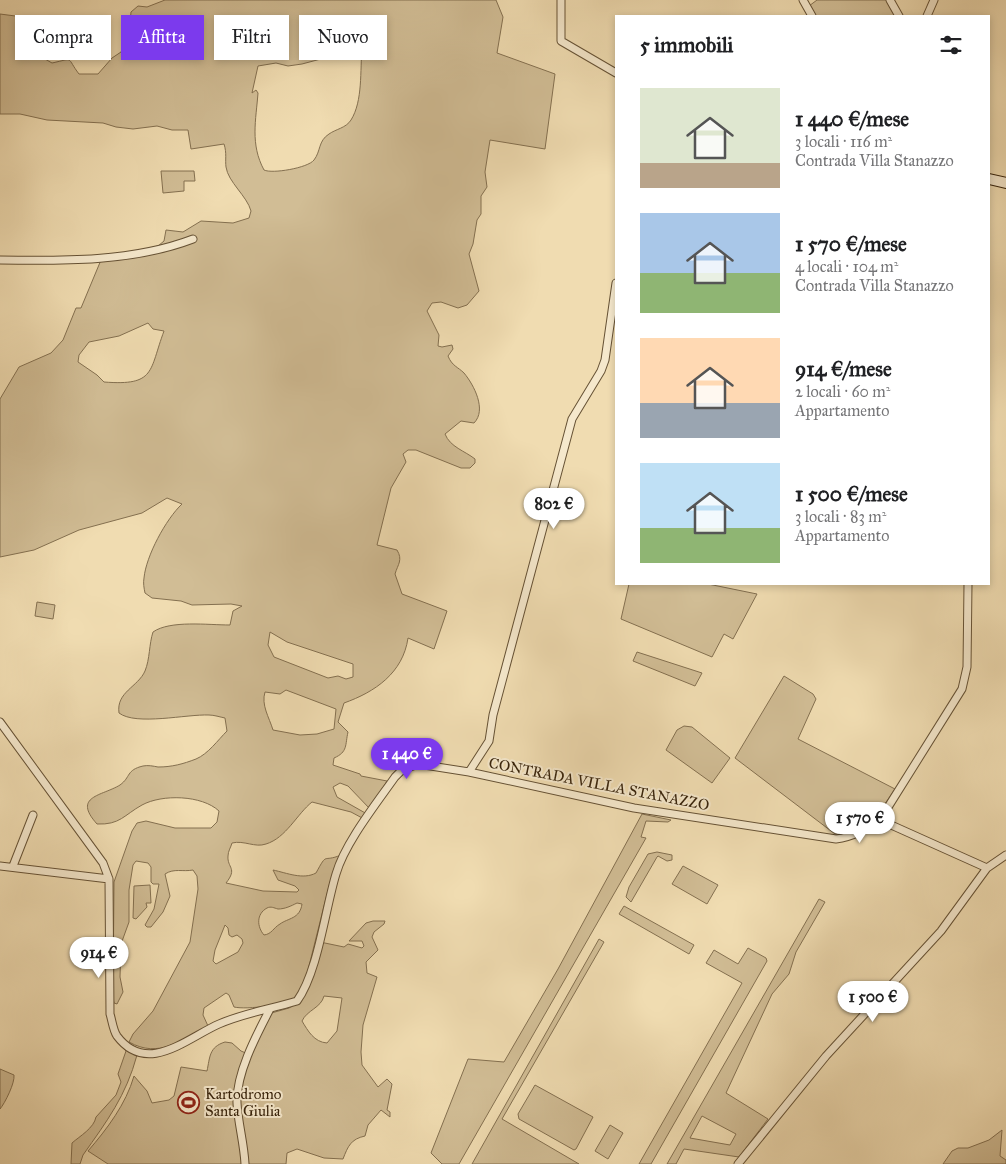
<!DOCTYPE html>
<html lang="it">
<meta charset="utf-8">
<style>
body{margin:0;font-family:"IM FELL Great Primer",serif;background:#f2f2f2;color:#202124;height:100vh;display:flex;flex-direction:column;font-size:19px;white-space:nowrap}
*{box-sizing:border-box;margin:0}
p{font-size:16px;color:#757577}
.icon{flex:none;width:28px;height:28px;fill:none;stroke:currentColor;stroke-width:2;stroke-linecap:round;stroke-linejoin:round}
.map{position:relative;flex:1;overflow:hidden}
.panel{position:absolute;left:615px;top:15px;width:375px;height:570px;display:flex;flex-direction:column;background:#fff;border-radius:0px;box-shadow:0 2px 8px #0003}
.panel>*{flex:none}
.guide{position:absolute;left:15px;top:15px;width:475px;height:45px;display:flex;gap:10px}
.price{position:absolute;translate:-50% -42px;padding:0 11px;border-radius:18px;background:#fff;color:#222;font-size:16px;line-height:32px;filter:drop-shadow(0 1px 2px #0008)}
.price::after{content:'';position:absolute;left:50%;top:30px;width:15px;height:11px;margin-left:-8px;background:inherit;clip-path:polygon(0 0,100% 0,50% 100%)}
.price.on{background:#7c3aed;color:#fff}
ul{padding:0;list-style:none}
li{display:flex;align-items:center;gap:15px;height:125px;padding:0 25px}
li span{display:grid;place-items:center;flex:none;width:140px;height:100px;border-radius:0px;color:#555}
li>.icon{margin-inline-start:auto}
span .icon{width:60px;height:60px;fill:#fffc;stroke-width:1}
li b{font-size:21px}
h2{display:flex;justify-content:space-between;align-items:center;height:60px;padding:0 25px;font-size:21px}
.chip{padding:0 18px;border-radius:0px;background:#fff;box-shadow:0 2px 8px #0003;font-size:18px;line-height:45px}
.chip.on{background:#7c3aed;color:#fff}
.map>svg:first-child{display:block}
.green{fill:#d1bd95;stroke:#847050;fill-rule:evenodd}
.lines{fill:none;stroke-linecap:round;stroke-linejoin:round}
.street-casing{stroke:#665235;stroke-width:9}
.secondary-casing{stroke:#38240c;stroke-width:12}
.street{stroke:#f5e8cc;stroke-width:7}
.secondary{stroke:#f5e8cc;stroke-width:10}
.labels{text-anchor:middle;dominant-baseline:central;stroke-width:4;stroke-linejoin:round;paint-order:stroke}
.street-label{font-size:15px;fill:#38240c;stroke:#f5e8cc}
.poi-label{font-size:15px;fill:#38240c;stroke:#f5e8cc;text-anchor:start}
</style>
<div class="map">
<svg width="1006" height="1164" viewBox="0 0 1006 1164">
<rect width="100%" height="100%" fill="#f0dcb1"/>
<filter id="stains"><feTurbulence type="fractalNoise" baseFrequency=".004" numOctaves="4"/><feColorMatrix values="0 0 0 0 .2 0 0 0 0 .09 0 0 0 0 .02 0 0 0 .5 -.17"/></filter>
<radialGradient id="worn" r=".72"><stop offset=".6" stop-color="#630" stop-opacity="0"/><stop offset="1" stop-color="#630" stop-opacity=".3"/></radialGradient>
<!-- green -->
<path class="green" d="M 165,0 L 496,0 L 503,17 L 497,53 L 555,74 L 545,149 L 490,140 L 485,172 L 487,187 L 481,196 L 481,214 L 477,220 L 473,244 L 469,254 L 479,291 L 467,305 L 458,308 L 441,302 L 432,303 L 427,311 L 439,335 L 438,346 L 442,347 L 452,345 L 453,349 L 448,356 C 452,366 458,367 464,373 C 474,385 487,410 474,423 L 461,421 L 445,434 C 450,447 465,451 475,459 L 475,463 L 470,468 L 461,468 L 416,450 L 408,450 L 403,454 L 406,462 L 391,488 L 377,545 L 397,550 C 403,560 398,564 395,574 L 402,594 L 447,611 L 434,649 L 408,638 C 403,673 375,692 344,703 L 338,722 L 348,732 C 345,745 348,752 334,758 L 333,765 L 360,774 L 361,776 L 387,781 L 370,809 L 348,786 L 340,783 L 333,787 L 337,797 L 367,814 L 364,819 L 351,812 L 312,802 C 297,814 286,838 266,844 C 255,848 244,840 232,843 C 231,847 228,851 228,856 C 227,868 238,868 226,883 L 263,891 L 297,892 L 299,890 L 295,886 L 278,880 L 273,870 C 287,873 303,880 316,873 C 328,851 322,863 341,855 L 330,882 L 304,986 C 302,989 301,994 298,996 C 287,1005 247,1010 234,1007 L 229,995 L 226,993 L 204,1008 L 203,1015 L 208,1026 C 181,1040 159,1059 129,1042 L 133,1034 L 153,1011 L 190,942 L 198,889 L 197,876 L 193,870 C 183,872 174,868 165,874 L 170,896 L 163,912 L 151,927 L 147,927 L 145,925 L 154,909 L 159,884 L 153,884 L 151,882 L 151,867 L 148,863 L 136,861 L 133,865 L 129,890 L 129,922 L 121,944 L 120,977 L 123,992 L 117,1004 L 114,1003 L 113,997 L 114,882 L 132,831 L 137,823 L 146,821 L 175,828 L 211,828 L 217,822 L 219,811 C 202,795 162,794 142,805 C 124,815 120,825 97,824 C 72,796 102,796 120,785 C 131,777 126,770 143,766 C 148,765 153,766 158,767 C 172,767 183,764 196,759 C 208,754 218,740 227,731 L 225,718 C 220,717 214,715 209,715 C 187,714 136,726 119,713 C 116,692 138,687 145,671 C 150,659 149,644 153,632 C 170,620 208,625 230,625 L 233,611 L 242,606 L 231,604 L 192,605 L 181,601 L 152,598 L 145,593 C 144,588 143,583 144,578 C 146,556 166,519 182,504 L 167,498 L 142,513 L 79,530 L 34,550 L 0,557 L 0,399 L 19,367 L 51,353 L 63,340 L 76,308 L 81,308 L 101,260 L 158,246 L 164,241 L 166,230 L 183,232 L 201,221 L 233,223 L 249,218 L 251,211 C 247,196 228,182 226,167 C 225,160 227,153 224,144 L 191,149 L 188,130 L 172,130 L 157,126 L 133,129 L 116,127 L 103,123 L 47,120 L 20,114 L 0,114 L 0,14 L 23,17 C 25,29 18,43 24,54 L 38,55 L 52,63 C 75,58 66,57 79,74 L 98,74 L 112,58 L 121,52 L 125,45 L 129,34 L 131,12 L 138,6 L 147,7 ZM 362,48 C 360,70 363,101 351,120 C 346,128 336,129 329,134 C 318,141 321,151 314,160 C 308,168 272,174 264,170 C 250,144 256,120 258,93 L 256,90 L 252,93 L 258,66 L 276,63 L 288,66 L 302,64 ZM 148,323 L 153,329 L 164,331 C 149,371 156,386 104,382 L 97,375 L 78,362 L 79,355 L 89,342 L 119,336 ZM 270,632 L 287,642 L 353,664 L 353,677 L 346,679 L 338,676 L 328,678 L 274,657 L 268,645 ZM 286,690 L 336,709 L 334,729 L 317,734 L 300,735 L 273,730 C 269,717 261,705 265,692 L 280,694 ZM 297,903 L 302,904 C 300,919 288,918 280,924 C 273,928 272,934 264,935 C 257,927 256,914 267,908 C 271,906 274,908 278,909 C 285,909 291,906 297,903 ZM 225,925 L 228,928 L 229,935 L 232,937 L 237,935 L 242,939 L 243,943 L 238,952 L 216,964 L 213,961 L 215,950 Z
M 817,0 L 888,0 L 897,16 L 815,16 L 809,6 Z
M 161,171 L 194,171 L 195,181 L 184,181 L 184,191 L 163,193 Z
M 629,584 L 708,584 L 757,594 L 733,639 L 724,634 L 712,657 L 621,619 Z
M 37,602 L 55,605 L 53,619 L 35,616 Z
M 637,652 L 702,673 L 695,686 L 633,661 Z
M 784,676 L 813,694 L 816,699 L 798,739 L 895,789 C 883,807 874,821 854,830 C 848,832 842,835 835,834 L 735,758 Z
M 684,726 L 692,727 L 730,758 L 712,783 L 666,750 L 677,730 Z
M 642,814 L 671,820 L 668,822 L 646,821 L 641,837 L 646,838 L 459,1164 L 442,1164 L 431,1153 L 468,1059 L 504,1062 L 558,969 Z
M 657,852 L 672,855 L 672,860 L 667,861 L 658,856 L 657,857 L 631,902 L 626,897 L 629,887 L 648,854 Z
M 683,866 L 718,885 L 707,904 L 672,884 Z
M 150,885 L 151,903 L 146,903 L 147,907 L 136,919 L 133,918 L 134,886 Z
M 819,899 L 825,902 L 796,952 L 789,974 L 772,994 L 726,1093 L 768,1119 L 739,1157 L 684,1149 L 676,1164 L 667,1164 ZM 702,1116 L 736,1134 L 730,1145 L 690,1138 Z
M 624,906 L 694,945 L 689,954 L 619,914 Z
M 373,921 L 385,921 L 384,924 L 374,932 L 372,937 L 378,950 L 366,962 L 367,973 L 377,977 L 363,1025 L 361,1052 L 362,1065 L 378,1087 L 387,1079 L 392,1084 L 387,1110 L 390,1112 L 390,1117 L 381,1110 L 368,1125 L 365,1136 C 351,1139 348,1146 343,1159 L 324,1158 L 297,1149 L 287,1153 L 286,1164 L 246,1164 L 237,1103 L 243,1075 L 268,1014 L 289,1008 L 300,1002 L 320,942 L 344,947 L 348,944 L 362,948 L 364,946 L 362,941 L 349,941 L 366,923 ZM 324,996 L 342,998 L 337,1031 L 327,1043 C 314,1042 308,1031 302,1021 C 307,1010 321,1008 324,996 Z
M 599,939 L 604,942 L 502,1119 L 579,1164 L 472,1164 Z
M 748,948 L 766,958 L 767,961 L 651,1164 L 639,1164 L 742,983 L 706,963 L 714,950 L 738,964 Z
M 225,1042 L 232,1043 L 241,1051 L 248,1054 L 236,1101 L 244,1164 L 108,1164 L 88,1151 C 107,1129 126,1104 134,1076 L 147,1091 L 152,1103 L 169,1100 L 174,1096 L 181,1067 L 207,1071 C 210,1057 209,1047 225,1042 Z
M 123,1048 L 137,1055 C 126,1096 107,1121 83,1155 L 80,1164 L 71,1164 L 72,1143 C 80,1136 94,1128 96,1117 L 116,1095 L 121,1082 L 118,1074 L 126,1051 Z
M 0,1069 L 14,1075 C 15,1083 5,1103 0,1109 Z
M 535,1085 L 593,1117 L 576,1149 L 574,1150 L 519,1119 L 518,1114 Z
M 610,1125 L 623,1133 L 608,1159 L 595,1151 Z
M 1002,1130 L 1000,1156 L 1006,1160 L 1006,1164 L 943,1164 L 952,1151 L 958,1148 L 968,1148 L 989,1140 Z"/>
<g class="lines">
<defs>
<path id="street" d="M 561,0 L 561,41 L 616,73
M 803,0 L 812,16
M 890,0 L 899,16
M 927,16 L 934,0
M 0,260 C 63,261 133,262 193,239
M 0,722 L 103,863 L 109,879 L 110,1014 C 112,1020 113,1030 117,1036 C 147,1076 187,1038 219,1024 C 244,1013 271,1009 297,1001 C 318,972 325,910 336,874 C 345,843 376,804 395,777 L 402,770 L 418,764 L 469,772 L 634,808 L 836,839 C 853,837 866,829 880,820 L 962,689 L 967,667 L 968,584
M 469,772 L 489,741 L 493,715 L 572,419 L 601,371 L 605,360 L 616,283
M 880,820 L 987,868 L 1006,855
M 0,866 L 109,879
M 13,866 L 33,815
M 245,1164 C 244,1143 238,1123 237,1103 C 236,1073 257,1034 270,1009
M 738,1164 L 826,1056 L 941,931 L 987,868"/>
<path id="secondary" d="M 989,179 L 1006,183"/>
</defs>
<!-- street casing -->
<use href="#street" class="street-casing"/>
<!-- secondary casing -->
<use href="#secondary" class="secondary-casing"/>
<!-- street -->
<use href="#street" class="street"/>
<!-- secondary -->
<use href="#secondary" class="secondary"/>
</g>
<!-- icons -->
<defs>
<symbol id="stadium-ring" viewBox="-11 -11 22 22"><circle r="9.5" fill="#f5e8cc" stroke="#8f2418" stroke-width="1.5"/><path d="M0-5a6.5 5 0 1 0 0 10a6.5 5 0 1 0 0-10ZM-3.5-1.8h7v3.6h-7Z" fill="#8f2418"/></symbol>
</defs>
<g fill-rule="evenodd">
<use href="#stadium-ring" x="176" y="1090" width="25" height="25"/>
</g>
<g class="labels">
<!-- street labels -->
<g class="street-label">
<text transform="translate(599 784) rotate(11)">CONTRADA VILLA STANAZZO</text>
</g>
<!-- poi labels -->
<g class="poi-label">
<text x="205" y="1094">Kartodromo<tspan x="205" dy="17">Santa Giulia</tspan></text>
</g>
</g>
<rect width="100%" height="100%" filter="url(#stains)"/>
<rect width="100%" height="100%" fill="url(#worn)"/>
</svg>
<b class="price" style="left:554px;top:530px">802 €</b>
<b class="price on" style="left:407px;top:780px">1 440 €</b>
<b class="price" style="left:860px;top:844px">1 570 €</b>
<b class="price" style="left:99px;top:979px">914 €</b>
<b class="price" style="left:873px;top:1023px">1 500 €</b>
<div class="guide">
<a class="chip">Compra</a>
<a class="chip on">Affitta</a>
<a class="chip">Filtri</a>
<a class="chip">Nuovo</a>
</div>
<section class="panel">
<h2>5 immobili<svg class="icon" aria-label="filters" viewBox="0 0 24 24"><path d="M4 7h16M4 17h16"/><circle cx="9" cy="7" r="2"/><circle cx="15" cy="17" r="2"/></svg></h2>
<ul>
<li><span style="background:linear-gradient(#dfe7d0 75%,#b9a48a 0)"><svg class="icon" aria-label="home" viewBox="0 0 24 24"><path d="M3 11l9-7 9 7M6 9v11h12V9"/></svg></span><div><b>1 440 €/mese</b><p>3 locali · 116 m²</p><p>Contrada Villa Stanazzo</p></div></li>
<li><span style="background:linear-gradient(#a9c7e8 60%,#8fb573 0)"><svg class="icon" aria-label="home" viewBox="0 0 24 24"><path d="M3 11l9-7 9 7M6 9v11h12V9"/></svg></span><div><b>1 570 €/mese</b><p>4 locali · 104 m²</p><p>Contrada Villa Stanazzo</p></div></li>
<li><span style="background:linear-gradient(#ffd9b3 65%,#9aa5b1 0)"><svg class="icon" aria-label="home" viewBox="0 0 24 24"><path d="M3 11l9-7 9 7M6 9v11h12V9"/></svg></span><div><b>914 €/mese</b><p>2 locali · 60 m²</p><p>Appartamento</p></div></li>
<li><span style="background:linear-gradient(#bfe0f5 65%,#8fb573 0)"><svg class="icon" aria-label="home" viewBox="0 0 24 24"><path d="M3 11l9-7 9 7M6 9v11h12V9"/></svg></span><div><b>1 500 €/mese</b><p>3 locali · 83 m²</p><p>Appartamento</p></div></li>
</ul>
</section>
</div>
